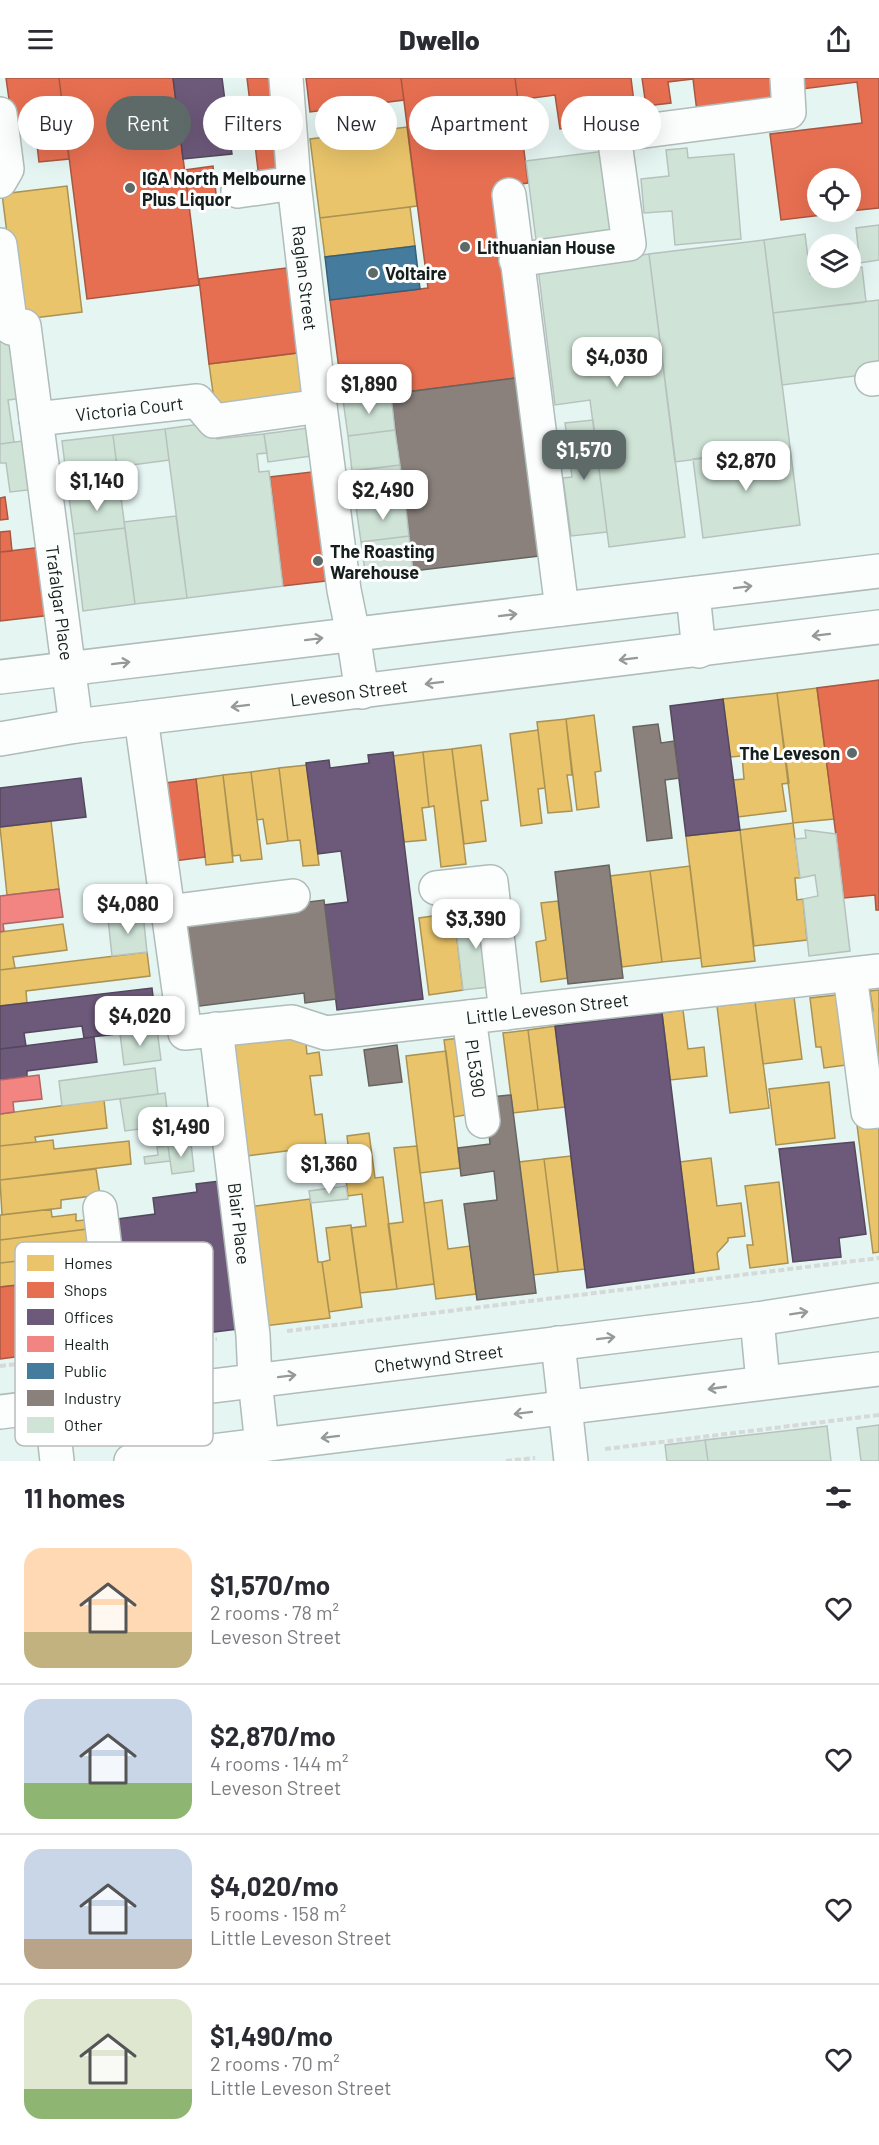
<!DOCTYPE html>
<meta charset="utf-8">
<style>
body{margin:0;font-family:Barlow,sans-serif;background:#f2f2f3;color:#2b2b33;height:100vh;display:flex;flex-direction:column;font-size:22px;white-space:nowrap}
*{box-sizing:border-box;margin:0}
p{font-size:20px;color:#7c7c81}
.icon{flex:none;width:33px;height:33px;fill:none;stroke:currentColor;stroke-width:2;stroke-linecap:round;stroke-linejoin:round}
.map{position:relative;height:1383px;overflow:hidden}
.details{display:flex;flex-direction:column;background:#fff;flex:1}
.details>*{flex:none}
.hud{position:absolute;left:18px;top:18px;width:843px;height:54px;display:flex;gap:12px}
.buttons{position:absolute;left:807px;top:90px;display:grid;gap:12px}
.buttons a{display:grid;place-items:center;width:54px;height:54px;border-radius:50%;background:#fff;box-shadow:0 6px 24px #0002;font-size:30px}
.price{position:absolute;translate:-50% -51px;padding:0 14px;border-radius:12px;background:#fff;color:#222;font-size:20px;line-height:39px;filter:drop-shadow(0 2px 3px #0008)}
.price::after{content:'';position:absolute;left:50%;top:36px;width:18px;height:14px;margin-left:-9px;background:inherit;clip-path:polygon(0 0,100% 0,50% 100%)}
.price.active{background:#5e6a68;color:#fff}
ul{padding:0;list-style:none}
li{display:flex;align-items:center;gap:18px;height:150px;padding:0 24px}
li+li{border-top:2px solid #e1e1e2}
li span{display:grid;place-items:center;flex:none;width:168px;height:120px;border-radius:18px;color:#555}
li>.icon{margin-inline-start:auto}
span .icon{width:72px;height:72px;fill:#fffc;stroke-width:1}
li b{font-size:26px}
h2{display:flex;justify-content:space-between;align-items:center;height:72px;padding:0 24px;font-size:26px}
.pill{padding:0 21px;border-radius:27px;background:#fff;box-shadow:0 6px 24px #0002;font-size:21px;line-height:54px}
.pill.active{background:#5e6a68;color:#fff}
header{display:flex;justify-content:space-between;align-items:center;height:78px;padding:0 24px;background:#fff;font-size:27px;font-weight:800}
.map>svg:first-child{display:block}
.homes{fill:#e9c46a;stroke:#a99253;stroke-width:1.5}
.shops{fill:#e76f51;stroke:#a85741;stroke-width:1.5}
.offices{fill:#6d597a;stroke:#53485e;stroke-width:1.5}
.health{fill:#f28482;stroke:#b06664;stroke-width:1.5}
.public{fill:#457b9d;stroke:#375f77;stroke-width:1.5}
.industry{fill:#8a817c;stroke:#676460;stroke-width:1.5}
.building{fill:#cfe4d7;stroke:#b7c2be;stroke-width:1.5}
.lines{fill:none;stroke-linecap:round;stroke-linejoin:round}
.minor-casing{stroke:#afbcb9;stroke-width:36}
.path{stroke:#d5d9d8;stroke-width:4;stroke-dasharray:6 3;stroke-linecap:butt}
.minor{stroke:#fbfefd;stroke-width:33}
.oneway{stroke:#949a98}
.poi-dot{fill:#5e6a68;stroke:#fff;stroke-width:2}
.labels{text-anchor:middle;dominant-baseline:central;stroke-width:6;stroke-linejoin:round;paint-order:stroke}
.poi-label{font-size:18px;font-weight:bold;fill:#151f1d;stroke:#fff;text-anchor:start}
.street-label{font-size:18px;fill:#151f1d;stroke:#fff}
.key{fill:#fff;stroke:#b9bcbb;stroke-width:1.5}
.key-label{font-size:16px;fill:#151f1d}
</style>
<header><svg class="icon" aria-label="menu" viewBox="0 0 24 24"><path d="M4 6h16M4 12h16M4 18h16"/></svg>Dwello<svg class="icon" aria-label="share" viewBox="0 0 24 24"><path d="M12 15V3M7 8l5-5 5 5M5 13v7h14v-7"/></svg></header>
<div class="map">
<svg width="879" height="1383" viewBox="0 0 879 1383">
<rect width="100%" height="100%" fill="#e5f5f2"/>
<!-- homes -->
<path class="homes" d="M 407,49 L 417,128 L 320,140 L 310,61 Z
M 67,108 L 82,234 L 18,242 L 2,116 Z
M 410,129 L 415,168 L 325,179 L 320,140 Z
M 305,274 L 311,325 L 216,336 L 209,286 Z
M 817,610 L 834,741 L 793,745 L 777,615 Z
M 777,615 L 789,705 L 782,706 L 786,733 L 738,739 L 733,702 L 744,701 L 742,678 L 730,679 L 723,621 Z
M 594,637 L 601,693 L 595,694 L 599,729 L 577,732 L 566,641 Z
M 566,641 L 572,697 L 567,697 L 572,733 L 548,735 L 537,644 Z
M 538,652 L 545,710 L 538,711 L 542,745 L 521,748 L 510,656 Z
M 481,667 L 488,722 L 481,723 L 486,763 L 464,766 L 452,671 Z
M 452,671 L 466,786 L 441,789 L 434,728 L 429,729 L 423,674 Z
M 423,674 L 429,729 L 422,730 L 426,762 L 404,764 L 393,678 Z
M 307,687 L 319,787 L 303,788 L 300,762 L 288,763 L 279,690 Z
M 279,690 L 288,763 L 267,766 L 263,741 L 257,742 L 251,694 Z
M 251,694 L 262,781 L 241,783 L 240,777 L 233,778 L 223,697 Z
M 223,697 L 233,784 L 206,787 L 196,701 Z
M 51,743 L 59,811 L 7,817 L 0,749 Z
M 793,745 L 800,800 L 795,800 L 797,822 L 803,821 L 807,862 L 754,868 L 740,752 Z
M 740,752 L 755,883 L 702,889 L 686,758 Z
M 690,788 L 701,880 L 662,884 L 650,793 Z
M 650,793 L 662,884 L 622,889 L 610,798 Z
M 558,823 L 568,900 L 541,904 L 536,864 L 546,862 L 541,825 Z
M 454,835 L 463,912 L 429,917 L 419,840 Z
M 63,846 L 67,872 L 13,879 L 15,890 L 0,892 L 0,854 Z
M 147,874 L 150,898 L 26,913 L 27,925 L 0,928 L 0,892 Z
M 879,912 L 879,1009 L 870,934 L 873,933 L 870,913 Z
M 844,916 L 853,986 L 824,990 L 821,969 L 816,969 L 810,920 Z
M 794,919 L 802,981 L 763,986 L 755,924 Z
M 755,924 L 769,1030 L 730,1035 L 717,928 Z
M 683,932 L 688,971 L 704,969 L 707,998 L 670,1002 L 662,935 Z
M 555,948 L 565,1029 L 538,1032 L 528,952 Z
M 528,952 L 538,1032 L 513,1035 L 503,955 Z
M 294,957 L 295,963 L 306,966 L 307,976 L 319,974 L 322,997 L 310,998 L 315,1037 L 322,1036 L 326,1068 L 247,1078 L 231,966 Z
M 467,959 L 477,1035 L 454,1039 L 444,962 Z
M 446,973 L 460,1090 L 420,1095 L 406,978 Z
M 829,1004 L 835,1060 L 776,1067 L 769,1011 Z
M 104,1022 L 107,1050 L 35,1059 L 36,1064 L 0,1068 L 0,1036 Z
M 879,1044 L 879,1174 L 873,1175 L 857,1047 Z
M 369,1055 L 375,1100 L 383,1099 L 397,1211 L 360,1215 L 351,1150 L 366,1148 L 362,1116 L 348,1118 L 343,1078 L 349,1077 L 347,1058 Z
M 53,1062 L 54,1071 L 129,1063 L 131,1086 L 0,1102 L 0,1068 Z
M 417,1068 L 434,1206 L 397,1211 L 388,1146 L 403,1144 L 394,1070 Z
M 571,1078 L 585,1191 L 558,1194 L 544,1081 Z
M 711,1080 L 717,1128 L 741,1125 L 745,1158 L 728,1160 L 728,1163 L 717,1175 L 719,1191 L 694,1195 L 680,1084 Z
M 544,1081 L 558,1194 L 533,1197 L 519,1084 Z
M 96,1091 L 100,1117 L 61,1122 L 61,1130 L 2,1137 L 0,1102 Z
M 779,1104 L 788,1185 L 750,1190 L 747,1167 L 753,1167 L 745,1108 Z
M 310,1121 L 318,1184 L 322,1184 L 330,1240 L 264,1248 L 249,1129 Z
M 442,1122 L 448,1171 L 470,1168 L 476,1216 L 436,1221 L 424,1125 Z
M 51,1131 L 52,1139 L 76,1136 L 76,1143 L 94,1141 L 95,1150 L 0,1162 L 0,1137 Z
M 351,1147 L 362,1229 L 329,1234 L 322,1184 L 330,1182 L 326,1150 Z
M 95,1150 L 97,1164 L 79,1166 L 81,1176 L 0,1185 L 0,1162 Z
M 98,1174 L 100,1197 L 0,1209 L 0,1185 Z"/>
<!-- shops -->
<path class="shops" d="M 6,0 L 59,0 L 69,81 L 39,84 L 35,50 L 19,52 L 17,35 L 11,36 Z
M 59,0 L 173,0 L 199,207 L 87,221 Z
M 247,0 L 275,0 L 287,97 L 259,100 Z
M 306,0 L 401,0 L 404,22 L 310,34 Z
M 401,0 L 515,0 L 528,105 L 499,109 L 524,299 L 343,322 L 330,222 L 428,210 Z
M 515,0 L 631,0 L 636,41 L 560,51 L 555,17 L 518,22 Z
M 642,0 L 782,0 L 785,23 L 697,34 L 693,1 L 668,4 L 671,25 L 646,28 Z
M 800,0 L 879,0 L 879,130 L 850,133 L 850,100 L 818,100 L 818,134 L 848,134 L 781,142 L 770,56 L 862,45 L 857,4 L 802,11 Z
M 213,88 L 217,125 L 189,128 L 185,92 Z
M 294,189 L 305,274 L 209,286 L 199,201 Z
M 320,393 L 334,502 L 283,508 L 270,399 Z
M 5,419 L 8,441 L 0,442 L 0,420 Z
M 10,453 L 12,473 L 0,474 L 0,454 Z
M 43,469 L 52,537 L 0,543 L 0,474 Z
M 879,602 L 879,832 L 876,832 L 875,817 L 844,820 L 817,610 Z
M 196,701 L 205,779 L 174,783 L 165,705 Z
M 28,1206 L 29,1215 L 75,1209 L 78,1236 L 32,1242 L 33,1250 L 79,1245 L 83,1270 L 0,1281 L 0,1209 Z"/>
<!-- offices -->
<path class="offices" d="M 173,0 L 222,0 L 232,76 L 183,81 Z
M 723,621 L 740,752 L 686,758 L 670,628 Z
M 393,674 L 423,921 L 337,932 L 324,827 L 348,824 L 341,773 L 318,776 L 306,685 L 329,682 L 330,690 L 369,685 L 368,677 Z
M 81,700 L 86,739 L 0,749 L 0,710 Z
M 152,910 L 157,951 L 84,960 L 82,948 L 24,955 L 26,968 L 0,971 L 0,928 Z
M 662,935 L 694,1195 L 587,1210 L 555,948 Z
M 94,959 L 97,984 L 27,993 L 27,999 L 0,1002 L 0,971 Z
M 854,1064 L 866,1156 L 839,1160 L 841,1179 L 793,1184 L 779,1071 Z
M 228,1102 L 246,1250 L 125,1265 L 110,1142 L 155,1136 L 153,1120 L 197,1114 L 196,1106 Z"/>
<!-- health -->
<path class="health" d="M 59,811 L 63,839 L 3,846 L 4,853 L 0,854 L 0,818 Z
M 39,997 L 42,1021 L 13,1024 L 14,1034 L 0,1036 L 0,1002 Z"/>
<!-- public -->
<path class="public" d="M 415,168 L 420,211 L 330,222 L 325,179 Z"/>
<!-- industry -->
<path class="industry" d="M 524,299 L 547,477 L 413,493 L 391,316 Z
M 658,646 L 661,665 L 674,663 L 679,700 L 665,702 L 672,760 L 647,763 L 633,649 Z
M 609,787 L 623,900 L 568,906 L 555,794 Z
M 324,822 L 336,921 L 305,925 L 304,915 L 192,929 L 181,840 Z
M 397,967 L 402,1004 L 369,1008 L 364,972 Z
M 511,1017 L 536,1215 L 477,1222 L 464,1126 L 497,1122 L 494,1093 L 461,1098 L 458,1070 L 490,1066 L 488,1045 L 490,1019 Z"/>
<!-- building -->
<path class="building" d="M 687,70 L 688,80 L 734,76 L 741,161 L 675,167 L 672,133 L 644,135 L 641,101 L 669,98 L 666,72 Z
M 605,73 L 616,160 L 537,170 L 526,83 Z
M 879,147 L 879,182 L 860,185 L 856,150 Z
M 805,156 L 810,196 L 818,195 L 818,200 L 850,200 L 850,191 L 862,189 L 866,224 L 773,235 L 764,162 Z
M 764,162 L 790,369 L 675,384 L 649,176 Z
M 649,176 L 685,459 L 609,469 L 590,322 L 555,327 L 538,190 Z
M 879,222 L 879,295 L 782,307 L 773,235 Z
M 17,256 L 24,320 L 8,322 L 14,364 L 0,366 L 0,258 Z
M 391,316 L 395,352 L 348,358 L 343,322 Z
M 593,342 L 607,454 L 571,458 L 563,400 L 572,399 L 565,345 Z
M 215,344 L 217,361 L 264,356 L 267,375 L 257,376 L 259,394 L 269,393 L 283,508 L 187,520 L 165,351 Z
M 315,349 L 318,377 L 268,384 L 264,356 Z
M 165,351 L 169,382 L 117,389 L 113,357 Z
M 395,352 L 400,387 L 352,393 L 348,358 Z
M 113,357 L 120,412 L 69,419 L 62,363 Z
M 30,362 L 36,411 L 10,414 L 6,385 L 0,385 L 0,366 Z
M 790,369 L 800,447 L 703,460 L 693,381 Z
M 400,387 L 405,423 L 356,429 L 352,393 Z
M 120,412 L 125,450 L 74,456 L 69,419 Z
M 405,423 L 409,458 L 361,464 L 356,429 Z
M 176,438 L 187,520 L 135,526 L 124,444 Z
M 125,450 L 135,526 L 83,533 L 74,456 Z
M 409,458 L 413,493 L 366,500 L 361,464 Z
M 805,752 L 836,756 L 850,873 L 809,878 L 803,821 L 818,818 L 815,797 L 800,800 L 795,761 L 806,760 Z
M 488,831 L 498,908 L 463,912 L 454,835 Z
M 143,836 L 147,874 L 112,878 L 108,841 Z
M 157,951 L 161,982 L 124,987 L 120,956 Z
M 155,990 L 158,1016 L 62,1028 L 59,1003 Z
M 165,1015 L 169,1047 L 125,1053 L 120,1021 Z
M 191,1065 L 194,1093 L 172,1096 L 168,1068 Z
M 168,1068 L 170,1083 L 145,1086 L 144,1079 L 158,1077 L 157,1069 Z
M 346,1108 L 348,1121 L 311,1125 L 309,1113 Z
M 879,1347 L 879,1383 L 861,1383 L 857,1350 Z
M 827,1348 L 831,1383 L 708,1383 L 705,1362 Z
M 705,1362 L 708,1383 L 667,1383 L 665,1367 Z"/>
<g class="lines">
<defs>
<g id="minor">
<path id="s1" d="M 286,0 L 294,105 L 320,328 L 344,512 L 353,556 L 362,614"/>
<path d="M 0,36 L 7,91 L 0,103"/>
<path d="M 238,113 L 294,105"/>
<path d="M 509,117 L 562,531"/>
<path id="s2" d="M 0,167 L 11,250 L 24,248 L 76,648"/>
<path d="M 516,182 L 629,166 L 614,57 L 789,34 L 787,0"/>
<path d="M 872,301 L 879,300"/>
<path id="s3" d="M 36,341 L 197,323 L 214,343 L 320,328"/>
<path d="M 693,516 L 699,573"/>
<path d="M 0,599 L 879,493"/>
<path id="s4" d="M 141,640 L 185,955 L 292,944 L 326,955 L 879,893"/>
<path id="s5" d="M 0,661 L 76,648 L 879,549"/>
<path d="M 436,810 L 491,804 L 506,935"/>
<path d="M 168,834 L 293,818"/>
<path d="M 850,897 L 868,1034 L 879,1033"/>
<path id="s6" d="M 469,939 L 483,1043"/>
<path id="s7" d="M 216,951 L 253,1257 L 255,1302 L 262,1367"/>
<path d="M 100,1130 L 123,1318"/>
<path d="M 757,1241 L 763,1304"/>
<path d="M 558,1265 L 571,1383"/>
<path d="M 51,1328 L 57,1383"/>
<path id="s8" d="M 0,1334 L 757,1241 L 879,1222"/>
<path d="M 131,1383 L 879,1291"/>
</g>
</defs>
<!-- minor casing -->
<use href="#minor" class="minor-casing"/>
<!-- path -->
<path class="path" d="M 287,1253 L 879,1180
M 153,1269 L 217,1261
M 0,1288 L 83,1278
M 605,1371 L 879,1337
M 506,1383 L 535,1380"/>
<!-- minor -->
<use href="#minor" class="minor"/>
</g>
<!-- one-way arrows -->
<defs><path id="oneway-shaft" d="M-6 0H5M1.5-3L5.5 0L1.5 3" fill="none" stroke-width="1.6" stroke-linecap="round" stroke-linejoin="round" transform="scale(1.5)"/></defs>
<g class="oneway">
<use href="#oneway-shaft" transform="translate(743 509) rotate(-7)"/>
<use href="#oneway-shaft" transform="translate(508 537) rotate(-7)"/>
<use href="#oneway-shaft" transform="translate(821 557) rotate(173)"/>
<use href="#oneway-shaft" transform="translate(314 561) rotate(-7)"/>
<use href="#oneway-shaft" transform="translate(628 581) rotate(173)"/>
<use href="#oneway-shaft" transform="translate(121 585) rotate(-7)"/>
<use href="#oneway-shaft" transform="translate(434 605) rotate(173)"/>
<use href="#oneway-shaft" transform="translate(240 628) rotate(173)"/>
<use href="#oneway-shaft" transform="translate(799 1235) rotate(-9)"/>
<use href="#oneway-shaft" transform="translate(606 1260) rotate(-7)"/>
<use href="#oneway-shaft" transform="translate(287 1298) rotate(-7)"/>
<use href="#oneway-shaft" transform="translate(717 1310) rotate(172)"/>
<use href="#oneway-shaft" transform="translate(523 1335) rotate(173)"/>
<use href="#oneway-shaft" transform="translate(330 1359) rotate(173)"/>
</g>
<!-- markers -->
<g class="poi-dot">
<circle cx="130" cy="110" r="6"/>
<circle cx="465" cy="169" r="6"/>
<circle cx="373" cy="195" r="6"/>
<circle cx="318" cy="483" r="6"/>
<circle cx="852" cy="675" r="6"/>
</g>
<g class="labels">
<!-- poi labels -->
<g class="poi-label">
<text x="142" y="100">IGA North Melbourne<tspan x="142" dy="21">Plus Liquor</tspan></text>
<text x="477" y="169">Lithuanian House</text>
<text x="385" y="195">Voltaire</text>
<text x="330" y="473">The Roasting<tspan x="330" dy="21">Warehouse</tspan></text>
<text x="840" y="675" text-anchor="end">The Leveson</text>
</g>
<!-- street labels -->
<g class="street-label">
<text stroke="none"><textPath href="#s1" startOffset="201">Raglan Street</textPath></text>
<text stroke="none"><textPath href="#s3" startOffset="94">Victoria Court</textPath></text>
<text stroke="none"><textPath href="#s2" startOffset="376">Trafalgar Place</textPath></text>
<text stroke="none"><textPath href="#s5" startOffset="352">Leveson Street</textPath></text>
<text stroke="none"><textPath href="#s4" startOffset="684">Little Leveson Street</textPath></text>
<text stroke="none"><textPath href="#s6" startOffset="52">PL5390</textPath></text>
<text stroke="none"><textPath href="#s7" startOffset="196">Blair Place</textPath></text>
<text stroke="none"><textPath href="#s8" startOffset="442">Chetwynd Street</textPath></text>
</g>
</g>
<!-- legend -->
<rect x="15" y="1164" width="198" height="204" rx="9" class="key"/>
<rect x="27" y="1177" width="27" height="16" fill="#e9c46a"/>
<rect x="27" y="1204" width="27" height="16" fill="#e76f51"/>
<rect x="27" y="1231" width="27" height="16" fill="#6d597a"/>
<rect x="27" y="1258" width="27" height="16" fill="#f28482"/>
<rect x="27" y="1285" width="27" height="16" fill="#457b9d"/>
<rect x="27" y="1312" width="27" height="16" fill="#8a817c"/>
<rect x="27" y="1339" width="27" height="16" fill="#cfe4d7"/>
<g class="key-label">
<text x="64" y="1191">Homes</text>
<text x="64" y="1218">Shops</text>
<text x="64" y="1245">Offices</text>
<text x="64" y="1272">Health</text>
<text x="64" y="1299">Public</text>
<text x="64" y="1326">Industry</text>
<text x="64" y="1353">Other</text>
</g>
</svg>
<div class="buttons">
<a><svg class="icon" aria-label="locate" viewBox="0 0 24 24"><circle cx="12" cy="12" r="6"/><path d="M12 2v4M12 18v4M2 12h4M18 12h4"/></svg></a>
<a><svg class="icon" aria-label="layers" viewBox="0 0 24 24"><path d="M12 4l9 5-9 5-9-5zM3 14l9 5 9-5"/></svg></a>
</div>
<b class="price" style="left:617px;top:310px">$4,030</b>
<b class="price" style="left:369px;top:337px">$1,890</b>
<b class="price active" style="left:584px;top:403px">$1,570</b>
<b class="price" style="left:746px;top:414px">$2,870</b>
<b class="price" style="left:97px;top:434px">$1,140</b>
<b class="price" style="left:383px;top:443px">$2,490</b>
<b class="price" style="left:128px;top:857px">$4,080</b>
<b class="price" style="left:476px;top:872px">$3,390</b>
<b class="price" style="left:140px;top:969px">$4,020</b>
<b class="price" style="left:181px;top:1080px">$1,490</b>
<b class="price" style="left:329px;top:1117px">$1,360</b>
<div class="hud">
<a class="pill">Buy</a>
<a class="pill active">Rent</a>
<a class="pill">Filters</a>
<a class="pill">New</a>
<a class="pill">Apartment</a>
<a class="pill">House</a>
</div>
</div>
<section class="details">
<h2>11 homes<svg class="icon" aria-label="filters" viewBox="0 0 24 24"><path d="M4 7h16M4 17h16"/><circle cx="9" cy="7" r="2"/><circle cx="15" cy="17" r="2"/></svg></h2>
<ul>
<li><span style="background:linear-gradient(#ffd9b3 70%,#c2b280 0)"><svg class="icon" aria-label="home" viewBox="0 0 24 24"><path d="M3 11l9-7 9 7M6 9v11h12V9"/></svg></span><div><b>$1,570/mo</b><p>2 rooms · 78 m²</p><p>Leveson Street</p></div><svg class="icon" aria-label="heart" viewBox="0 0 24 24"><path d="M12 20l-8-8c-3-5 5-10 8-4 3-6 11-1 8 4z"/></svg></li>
<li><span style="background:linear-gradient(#c9d6e8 70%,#8fb573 0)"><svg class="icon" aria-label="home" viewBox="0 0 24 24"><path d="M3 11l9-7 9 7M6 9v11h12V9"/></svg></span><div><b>$2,870/mo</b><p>4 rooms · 144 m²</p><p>Leveson Street</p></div><svg class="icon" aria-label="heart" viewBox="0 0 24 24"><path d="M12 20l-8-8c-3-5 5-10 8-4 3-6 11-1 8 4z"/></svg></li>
<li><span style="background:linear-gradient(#c9d6e8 75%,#b9a48a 0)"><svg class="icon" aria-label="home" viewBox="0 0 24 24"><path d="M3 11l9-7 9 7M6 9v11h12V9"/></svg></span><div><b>$4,020/mo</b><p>5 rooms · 158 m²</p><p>Little Leveson Street</p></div><svg class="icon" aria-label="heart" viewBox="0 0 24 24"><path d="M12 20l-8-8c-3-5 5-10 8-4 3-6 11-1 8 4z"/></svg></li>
<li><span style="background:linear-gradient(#dfe7d0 75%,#8fb573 0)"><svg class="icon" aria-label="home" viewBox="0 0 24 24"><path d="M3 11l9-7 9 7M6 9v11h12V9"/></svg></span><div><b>$1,490/mo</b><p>2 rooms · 70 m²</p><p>Little Leveson Street</p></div><svg class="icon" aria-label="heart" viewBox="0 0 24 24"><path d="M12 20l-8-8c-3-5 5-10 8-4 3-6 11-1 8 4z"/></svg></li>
</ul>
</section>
